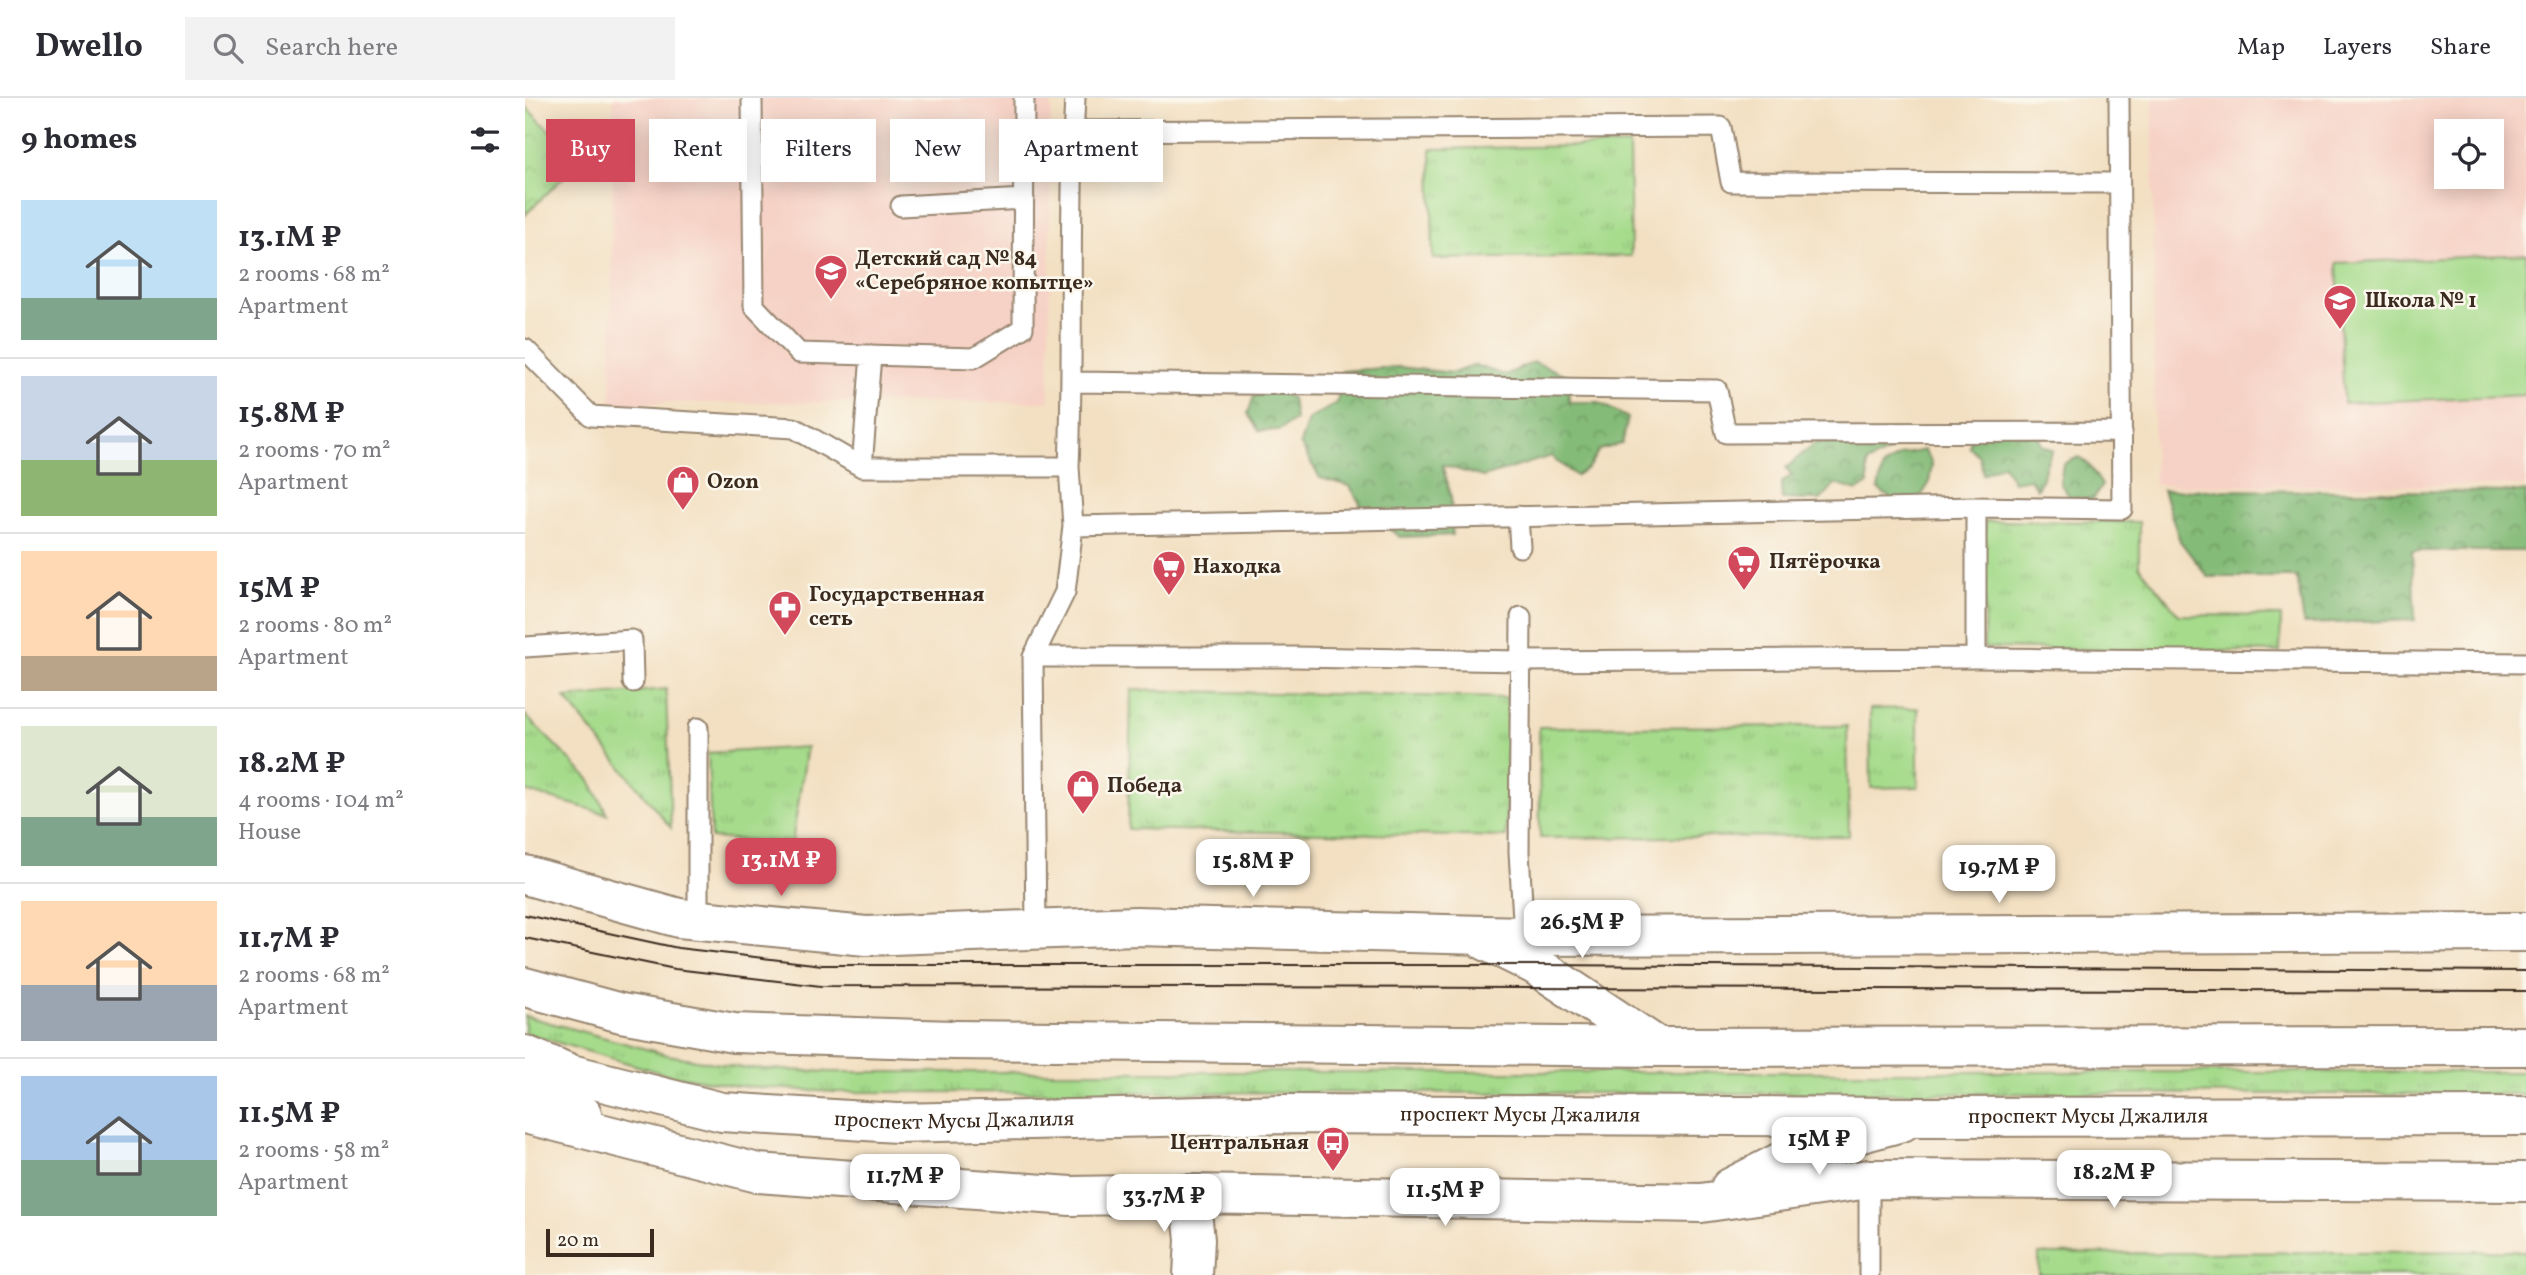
<!DOCTYPE html>
<meta charset="utf-8">
<style>
body{margin:0;font-family:Vollkorn,serif;background:#f2f2f3;color:#2b2b33;height:100vh;display:flex;flex-direction:column;font-size:26px;white-space:nowrap}
*{box-sizing:border-box;margin:0}
p{font-size:23px;color:#7c7c81}
.icon{flex:none;width:38px;height:38px;fill:none;stroke:currentColor;stroke-width:2;stroke-linecap:round;stroke-linejoin:round}
.map{position:relative;flex:1;overflow:hidden}
.side{display:flex;flex-direction:column;background:#fff;width:525px}
.side>*{flex:none}
.top-card{position:absolute;left:21px;top:21px;width:665px;height:63px;display:flex;gap:14px}
.controls{position:absolute;left:1909px;top:21px;display:grid;gap:14px}
.controls a{display:grid;place-items:center;width:70px;height:70px;border-radius:0px;background:#fff;box-shadow:0 4px 18px #0003;font-size:35px}
.scale{position:absolute;left:21px;bottom:18px;width:108px;box-sizing:border-box;padding-left:7px;border:4px solid #3b2a1e;border-top:0;font-size:19px;line-height:24px;white-space:nowrap;color:#3b2a1e;-webkit-text-stroke:5px #fbf7ec;paint-order:stroke}
.price{position:absolute;translate:-50% -60px;padding:0 16px;border-radius:14px;background:#fff;color:#222;font-size:23px;line-height:46px;filter:drop-shadow(0 2px 4px #0008)}
.price::after{content:'';position:absolute;left:50%;top:42px;width:21px;height:16px;margin-left:-10px;background:inherit;clip-path:polygon(0 0,100% 0,50% 100%)}
.price.selected{background:#d1495b;color:#fff}
ul{padding:0;list-style:none}
li{display:flex;align-items:center;gap:21px;height:175px;padding:0 21px}
li+li{border-top:2px solid #e1e1e2}
li span{display:grid;place-items:center;flex:none;width:196px;height:140px;border-radius:0px;color:#555}
li>.icon{margin-inline-start:auto}
span .icon{width:84px;height:84px;fill:#fffc;stroke-width:1}
li b{font-size:30px}
h2{display:flex;justify-content:space-between;align-items:center;height:84px;padding:0 21px;font-size:30px}
.pill{padding:0 24px;border-radius:0px;background:#fff;box-shadow:0 4px 18px #0003;font-size:24px;line-height:63px}
.pill.selected{background:#d1495b;color:#fff}
header{display:flex;align-items:center;gap:42px;box-sizing:border-box;height:98px;padding:0 35px;background:#fff;border-bottom:2px solid #e1e1e2}
header strong{font-size:33px}
nav{display:flex;gap:38px;margin-inline-start:auto;font-size:24px}
.search{width:490px;height:63px;background:#f2f2f3;display:flex;align-items:center;gap:18px;box-sizing:border-box;padding:0 24px;border-radius:0px;color:#7c7c81;font-size:26px}
main{display:flex;flex:1;min-height:0}
.map>svg:first-child{display:block}
.built{fill:#f6d1c5;fill-rule:evenodd}
.grass{fill:url(#grass-tufts);stroke:#708255;stroke-width:2}
.forest{fill:url(#forest-crowns);stroke:#60724b;stroke-width:2}
.park{fill:url(#park-crowns);stroke:#708255;stroke-width:2}
.pitch{fill:#a6db8c;stroke:#708255;stroke-width:2}
.lines{fill:none;stroke-linecap:round;stroke-linejoin:round}
.service-casing{stroke:#978570;stroke-width:23}
.minor-casing{stroke:#978570;stroke-width:42}
.primary-casing{stroke:#978570;stroke-width:42}
.service{stroke:#fff;stroke-width:19}
.minor{stroke:#fff;stroke-width:38}
.primary{stroke:#fff;stroke-width:38}
.tram{stroke:#3b2a1e;stroke-width:2}
.labels{text-anchor:middle;dominant-baseline:central;stroke-width:5;stroke-linejoin:round;paint-order:stroke}
.poi-label{font-size:21px;font-weight:bold;fill:#3b2a1e;stroke:#fbf7ec;text-anchor:start}
.street-label{font-size:21px;fill:#3b2a1e;stroke:#fbf7ec}
</style>
<header>
<strong>Dwello</strong>
<div class="search"><svg class="icon" aria-label="search" viewBox="0 0 24 24"><circle cx="10" cy="10" r="6"/><path d="M15 15l6 6"/></svg>Search here</div>
<nav><a>Map</a><a>Layers</a><a>Share</a></nav>
</header>
<main>
<section class="side">
<h2>9 homes<svg class="icon" aria-label="filters" viewBox="0 0 24 24"><path d="M4 7h16M4 17h16"/><circle cx="9" cy="7" r="2"/><circle cx="15" cy="17" r="2"/></svg></h2>
<ul>
<li><span style="background:linear-gradient(#bfe0f5 70%,#7fa58c 0)"><svg class="icon" aria-label="home" viewBox="0 0 24 24"><path d="M3 11l9-7 9 7M6 9v11h12V9"/></svg></span><div><b>13.1M ₽</b><p>2 rooms · 68 m²</p><p>Apartment</p></div></li>
<li><span style="background:linear-gradient(#c9d6e8 60%,#8fb573 0)"><svg class="icon" aria-label="home" viewBox="0 0 24 24"><path d="M3 11l9-7 9 7M6 9v11h12V9"/></svg></span><div><b>15.8M ₽</b><p>2 rooms · 70 m²</p><p>Apartment</p></div></li>
<li><span style="background:linear-gradient(#ffd9b3 75%,#b9a48a 0)"><svg class="icon" aria-label="home" viewBox="0 0 24 24"><path d="M3 11l9-7 9 7M6 9v11h12V9"/></svg></span><div><b>15M ₽</b><p>2 rooms · 80 m²</p><p>Apartment</p></div></li>
<li><span style="background:linear-gradient(#dfe7d0 65%,#7fa58c 0)"><svg class="icon" aria-label="home" viewBox="0 0 24 24"><path d="M3 11l9-7 9 7M6 9v11h12V9"/></svg></span><div><b>18.2M ₽</b><p>4 rooms · 104 m²</p><p>House</p></div></li>
<li><span style="background:linear-gradient(#ffd9b3 60%,#9aa5b1 0)"><svg class="icon" aria-label="home" viewBox="0 0 24 24"><path d="M3 11l9-7 9 7M6 9v11h12V9"/></svg></span><div><b>11.7M ₽</b><p>2 rooms · 68 m²</p><p>Apartment</p></div></li>
<li><span style="background:linear-gradient(#a9c7e8 60%,#7fa58c 0)"><svg class="icon" aria-label="home" viewBox="0 0 24 24"><path d="M3 11l9-7 9 7M6 9v11h12V9"/></svg></span><div><b>11.5M ₽</b><p>2 rooms · 58 m²</p><p>Apartment</p></div></li>
</ul>
</section>
<div class="map">
<svg width="2001" height="1177" viewBox="0 0 2001 1177">
<defs>
<pattern id="grass-tufts" width="24" height="20" patternUnits="userSpaceOnUse" patternTransform="scale(1.75)"><rect width="24" height="20" fill="#a6db8c"/><path d="M3 7l-1-3M5 7V3M7 7l1-3M15 17l-1-3M17 17v-4M19 17l1-3" fill="none" stroke="#90bc78"/></pattern>
<pattern id="forest-crowns" width="20" height="18" patternUnits="userSpaceOnUse" patternTransform="scale(1.75)"><rect width="20" height="18" fill="#84bb78"/><path d="M2 6a3 3 0 1 1 6 0M12 15a3 3 0 1 1 6 0" fill="none" stroke="#6d9862"/></pattern>
<pattern id="park-crowns" width="20" height="18" patternUnits="userSpaceOnUse" patternTransform="scale(1.75)"><rect width="20" height="18" fill="#a6db8c"/><path d="M2 6a3 3 0 1 1 6 0M12 15a3 3 0 1 1 6 0" fill="none" stroke="#90bc78"/></pattern>
</defs>
<rect width="100%" height="100%" fill="#fbf7ec"/>
<filter id="ink" filterUnits="userSpaceOnUse"><feTurbulence type="fractalNoise" baseFrequency=".0143" numOctaves="2"/><feDisplacementMap in="SourceGraphic" scale="14" xChannelSelector="R" yChannelSelector="G"/><feConvolveMatrix kernelMatrix="1 2 1 2 8 2 1 2 1" color-interpolation-filters="sRGB"/></filter>
<filter id="wash" filterUnits="userSpaceOnUse"><feTurbulence type="fractalNoise" baseFrequency=".00686" numOctaves="4" result="noise"/><feDisplacementMap in="SourceGraphic" scale="28" xChannelSelector="R" yChannelSelector="G"/><feGaussianBlur stdDeviation="1.57" result="paint"/><feColorMatrix in="noise" values="0 0 0 0 0 0 0 0 0 0 0 0 0 0 0 0 0 1.4 0 .05"/><feComposite in="paint" operator="in"/></filter>
<g filter="url(#wash)">
<rect width="100%" height="100%" fill="#f3e0c2"/>
<!-- built -->
<path class="built" d="M 88,0 L 526,0 L 524,304 L 86,305 Z
M 1628,0 L 2001,0 L 2001,388 L 1629,387 ZM 1922,33 L 1967,33 L 1967,79 L 1922,79 Z"/>
<!-- grass -->
<path class="grass" d="M 1104,47 L 1106,158 L 908,161 L 906,51 Z
M 1460,423 L 1614,424 L 1614,468 L 1654,517 L 1756,518 L 1755,554 L 1459,550 Z
M 141,591 L 146,730 L 40,600 Z
M 606,592 L 983,600 L 981,739 L 603,731 Z
M 1393,610 L 1393,689 L 1346,690 L 1345,611 Z
M 0,617 L 65,682 L 82,716 L 0,693 Z
M 1322,628 L 1324,738 L 1015,740 L 1014,629 Z
M 282,649 L 267,745 L 186,740 L 183,655 Z
M 0,918 L 143,957 L 218,970 L 306,974 L 2001,974 L 2001,996 L 309,994 L 212,988 L 140,976 L 0,935 Z
M 2001,1153 L 2001,1177 L 1514,1177 L 1514,1156 Z"/>
<!-- forest -->
<path class="forest" d="M 1009,264 L 1043,278 L 1044,304 L 1073,304 L 1103,320 L 1097,346 L 1074,352 L 1063,370 L 1051,378 L 1026,358 L 958,379 L 917,367 L 926,399 L 927,437 L 875,439 L 838,411 L 825,388 L 795,380 L 775,346 L 783,322 L 812,305 L 817,273 L 874,269 L 928,275 L 949,267 L 980,277 Z
M 752,294 L 767,300 L 770,322 L 754,332 L 734,333 L 723,316 L 729,298 Z
M 1450,325 L 1507,325 L 1517,347 L 1528,352 C 1519,365 1520,377 1512,391 L 1505,381 L 1488,384 L 1478,366 L 1458,376 L 1454,358 L 1444,349 Z
M 1368,344 L 1367,351 L 1342,365 L 1343,386 L 1332,393 L 1311,386 L 1295,402 L 1257,401 L 1256,385 L 1267,377 L 1261,370 L 1290,345 Z
M 1399,352 L 1407,365 L 1404,386 L 1394,401 L 1369,403 L 1353,391 L 1358,369 L 1375,357 Z
M 1554,359 L 1563,366 L 1577,387 L 1568,402 L 1545,399 L 1535,385 L 1538,366 Z
M 1638,392 L 2001,394 L 2001,453 L 1887,453 L 1890,522 L 1779,526 L 1772,479 L 1683,479 L 1655,443 Z"/>
<!-- park -->
<path class="park" d="M 0,8 L 55,63 L 0,117 Z"/>
<!-- pitch -->
<path class="pitch" d="M 2001,156 L 2001,297 L 1819,305 L 1812,165 Z"/>
</g>
<g filter="url(#ink)">
<g class="lines">
<defs>
<path id="service" d="M 227,0 L 229,208 L 274,255 L 449,260 L 498,230 L 499,0
M 548,33 L 1196,29 L 1206,84 L 1594,85
M 376,108 L 499,101
M 0,251 L 66,318 L 269,330 L 337,369 L 544,369 L 548,428 L 540,494 L 508,559 L 511,831
M 548,284 L 1192,292 L 1201,335 L 1597,334
M 337,369 L 346,257
M 544,369 C 549,246 543,123 550,0
M 993,418 L 995,449
M 548,428 L 1451,409
M 996,519 L 994,754 L 999,838
M 0,549 L 107,542 L 108,584
M 508,559 L 770,559 L 996,563 L 1451,560 L 2001,565
M 1451,560 L 1451,409 L 1597,411 L 1594,0
M 173,822 L 173,630
M 1344,1081 L 1344,1177"/>
<path id="minor" d="M 0,777 L 154,820 L 341,838 L 611,828 L 999,838 L 2001,834
M 959,842 L 1010,867 L 1133,949
M 0,985 L 57,1016
M 0,1016 L 233,1075 L 546,1098 L 665,1096 L 1176,1105 L 1344,1081 L 2001,1084
M 1205,1090 L 1285,1049 L 1377,1024
M 665,1096 L 670,1142 L 668,1177"/>
<g id="primary">
<path d="M 0,889 L 96,915 L 209,935 L 429,942 L 1133,949 L 2001,948"/>
<path id="s1" d="M 0,957 L 46,976 L 197,1014 L 372,1025 L 761,1016 L 1399,1019 L 2001,1018"/>
</g>
</defs>
<!-- service casing -->
<use href="#service" class="service-casing"/>
<!-- minor casing -->
<use href="#minor" class="minor-casing"/>
<!-- primary casing -->
<use href="#primary" class="primary-casing"/>
<!-- service -->
<use href="#service" class="service"/>
<!-- minor -->
<use href="#minor" class="minor"/>
<!-- primary -->
<use href="#primary" class="primary"/>
<!-- tram -->
<path class="tram" d="M 0,817 L 153,850 L 297,867 L 1010,867 L 2001,873
M 0,840 L 150,871 L 296,888 L 2001,893"/>
</g>
</g>
<!-- icons -->
<defs>
<symbol id="school-pin" viewBox="-11 -11 22 30"><path d="M0 17L-7.5 6A9.5 9.5 0 1 1 7.5 6Z" fill="#d1495b" stroke="#fbf7ec"/><path d="M0-5L7-2L0 1L-7-2ZM-4 1L0 2.5L4 1V4Q0 6-4 4Z" fill="#fff"/></symbol>
<symbol id="shop-pin" viewBox="-11 -11 22 30"><path d="M0 17L-7.5 6A9.5 9.5 0 1 1 7.5 6Z" fill="#d1495b" stroke="#fbf7ec"/><path d="M-5-2.5h2.3a2.7 3.5 0 0 1 5.4 0H5L5.5 6h-11ZM-1.5-2.5h3a1.5 2.3 0 0 0-3 0Z" fill="#fff"/></symbol>
<symbol id="supermarket-pin" viewBox="-11 -11 22 30"><path d="M0 17L-7.5 6A9.5 9.5 0 1 1 7.5 6Z" fill="#d1495b" stroke="#fbf7ec"/><path d="M-6-5.5h2.5l.6 2H6L4.5 2H-2.5L-4.4-4H-6ZM-1.5 3.2a1.3 1.3 0 1 0 .1 0ZM3 3.2a1.3 1.3 0 1 0 .1 0Z" fill="#fff"/></symbol>
<symbol id="pharmacy-pin" viewBox="-11 -11 22 30"><path d="M0 17L-7.5 6A9.5 9.5 0 1 1 7.5 6Z" fill="#d1495b" stroke="#fbf7ec"/><path d="M-2-6h4v4h4v4h-4v4h-4v-4h-4v-4h4Z" fill="#fff"/></symbol>
<symbol id="bus-pin" viewBox="-11 -11 22 30"><path d="M0 17L-7.5 6A9.5 9.5 0 1 1 7.5 6Z" fill="#d1495b" stroke="#fbf7ec"/><path d="M-5-6H5V4H4V6H2V4H-2V6H-4V4H-5ZM-3.5-4V0h7V-4ZM-3.5 1.2v1.5H-2V1.2ZM2 1.2v1.5H3.5V1.2Z" fill="#fff"/></symbol>
</defs>
<g fill-rule="evenodd">
<use href="#school-pin" x="287" y="154" width="38" height="52"/>
<use href="#school-pin" x="1796" y="184" width="38" height="52"/>
<use href="#shop-pin" x="139" y="365" width="38" height="52"/>
<use href="#supermarket-pin" x="1200" y="445" width="38" height="52"/>
<use href="#supermarket-pin" x="625" y="450" width="38" height="52"/>
<use href="#pharmacy-pin" x="241" y="490" width="38" height="52"/>
<use href="#shop-pin" x="539" y="669" width="38" height="52"/>
<use href="#bus-pin" x="789" y="1026" width="38" height="52"/>
</g>
<g class="labels">
<!-- poi labels -->
<g class="poi-label">
<text x="330" y="161">Детский сад № 84<tspan x="330" dy="24">«Серебряное копытце»</tspan></text>
<text x="1840" y="203">Школа № 1</text>
<text x="182" y="384">Ozon</text>
<text x="1244" y="464">Пятёрочка</text>
<text x="668" y="469">Находка</text>
<text x="284" y="497">Государственная<tspan x="284" dy="24">сеть</tspan></text>
<text x="582" y="688">Победа</text>
<text x="784" y="1045" text-anchor="end">Центральная</text>
</g>
<!-- street labels -->
<g class="street-label">
<text stroke="none"><textPath href="#s1" startOffset="1004">проспект Мусы Джалиля</textPath></text>
<text stroke="none"><textPath href="#s1" startOffset="1572">проспект Мусы Джалиля</textPath></text>
<text stroke="none"><textPath href="#s1" startOffset="438">проспект Мусы Джалиля</textPath></text>
</g>
</g>
</svg>
<div class="controls">
<a><svg class="icon" aria-label="locate" viewBox="0 0 24 24"><circle cx="12" cy="12" r="6"/><path d="M12 2v4M12 18v4M2 12h4M18 12h4"/></svg></a>
</div>
<div class="scale">20 m</div>
<b class="price selected" style="left:256px;top:800px">13.1M ₽</b>
<b class="price" style="left:728px;top:801px">15.8M ₽</b>
<b class="price" style="left:1474px;top:807px">19.7M ₽</b>
<b class="price" style="left:1057px;top:862px">26.5M ₽</b>
<b class="price" style="left:1294px;top:1079px">15M ₽</b>
<b class="price" style="left:1589px;top:1112px">18.2M ₽</b>
<b class="price" style="left:380px;top:1116px">11.7M ₽</b>
<b class="price" style="left:920px;top:1130px">11.5M ₽</b>
<b class="price" style="left:639px;top:1136px">33.7M ₽</b>
<div class="top-card">
<a class="pill selected">Buy</a>
<a class="pill">Rent</a>
<a class="pill">Filters</a>
<a class="pill">New</a>
<a class="pill">Apartment</a>
</div>
</div>
</main>
